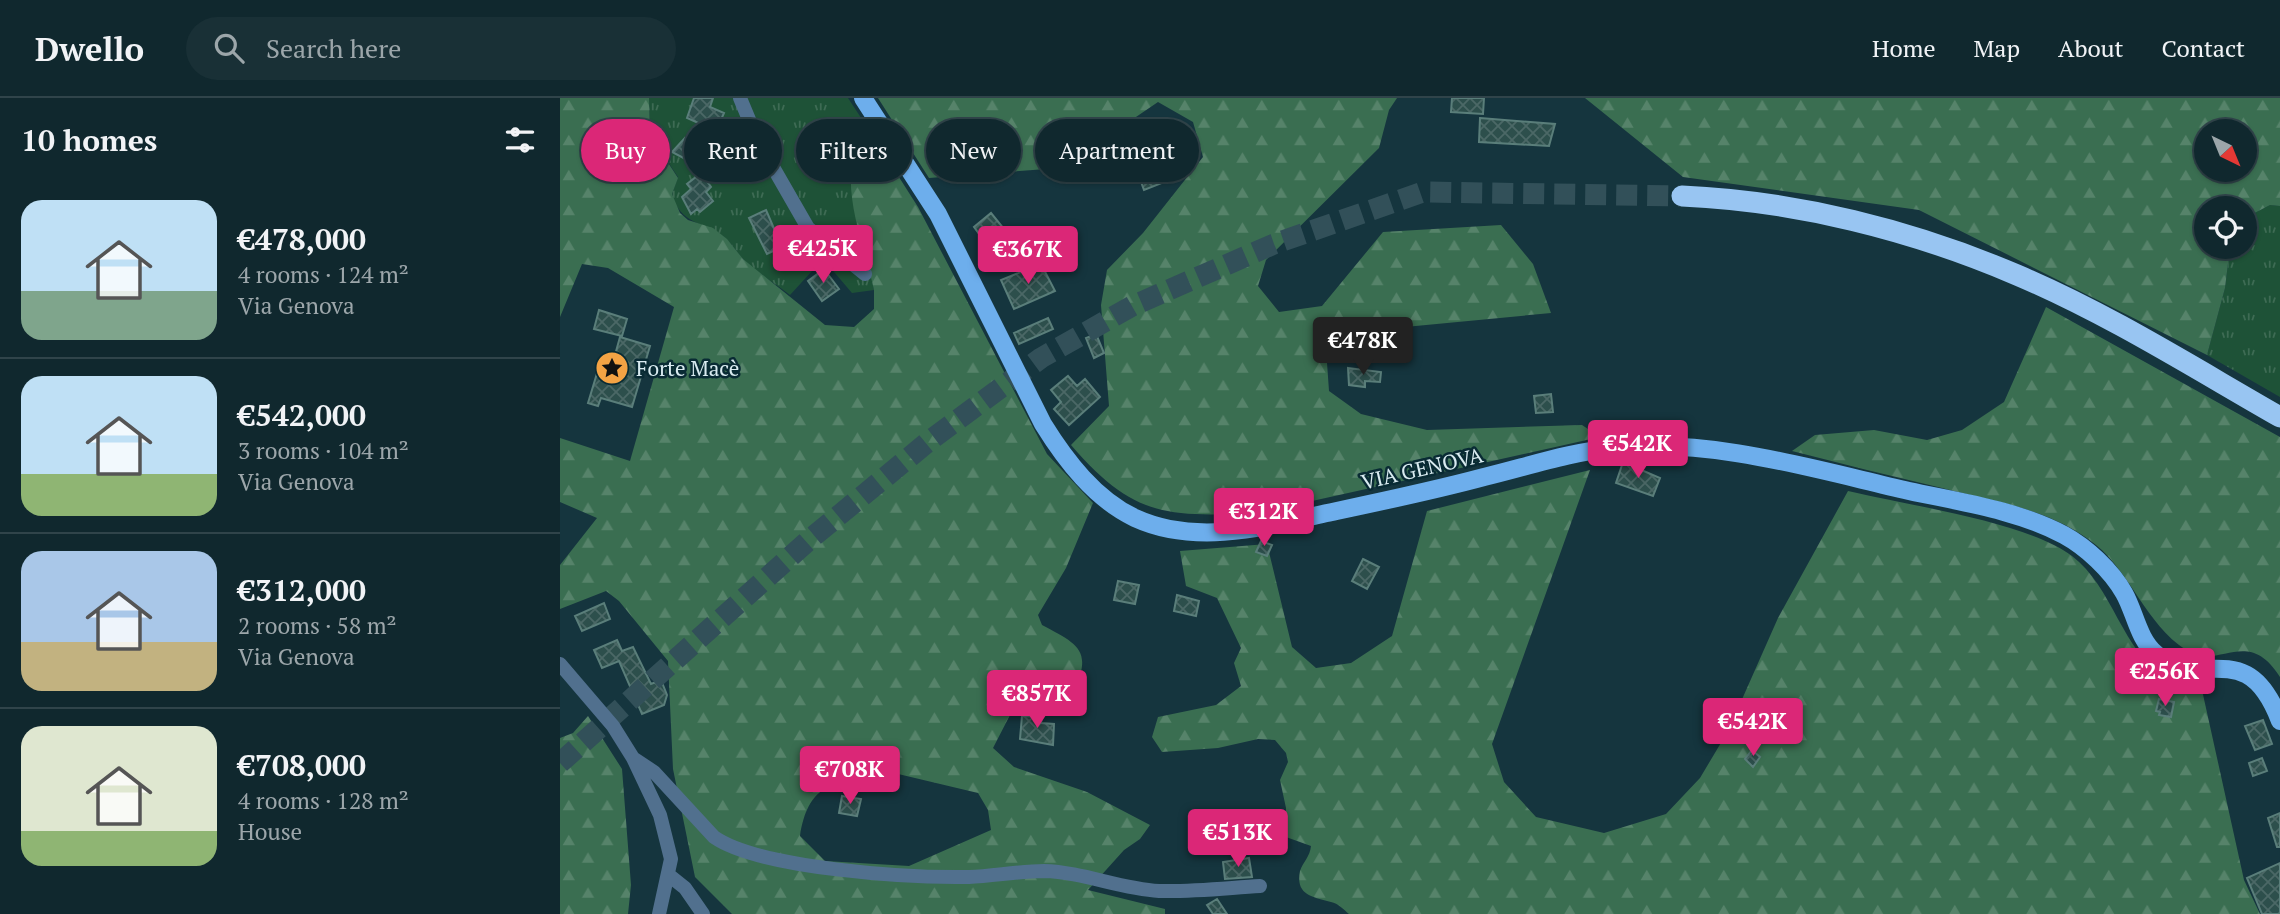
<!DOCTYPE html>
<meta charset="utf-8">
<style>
body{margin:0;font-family:"PT Serif",serif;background:#193036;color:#f1f3f6;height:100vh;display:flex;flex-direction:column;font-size:26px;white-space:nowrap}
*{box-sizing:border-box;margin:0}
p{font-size:23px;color:#9ca6aa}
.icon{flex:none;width:38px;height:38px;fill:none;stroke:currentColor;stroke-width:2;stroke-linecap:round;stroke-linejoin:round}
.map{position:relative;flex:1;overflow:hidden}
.drawer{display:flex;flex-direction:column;background:#10282e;width:560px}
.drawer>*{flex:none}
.banner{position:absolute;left:21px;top:21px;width:665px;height:63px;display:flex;gap:14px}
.needle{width:46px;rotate:137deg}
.tools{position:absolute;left:1634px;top:21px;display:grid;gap:14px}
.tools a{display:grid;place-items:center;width:63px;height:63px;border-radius:50%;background:#10282e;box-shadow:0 2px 5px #0004,0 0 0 2px #30444a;font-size:35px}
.price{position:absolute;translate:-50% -60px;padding:0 16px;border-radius:7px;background:#db2777;color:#fff;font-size:23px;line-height:46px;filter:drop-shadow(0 2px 4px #0008)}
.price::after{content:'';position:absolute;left:50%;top:42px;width:21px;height:16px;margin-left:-10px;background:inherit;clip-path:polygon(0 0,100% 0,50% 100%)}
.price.current{background:#222;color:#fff}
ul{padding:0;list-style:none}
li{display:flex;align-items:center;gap:21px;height:175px;padding:0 21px}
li+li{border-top:2px solid #30444a}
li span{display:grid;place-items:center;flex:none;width:196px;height:140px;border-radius:21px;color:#555}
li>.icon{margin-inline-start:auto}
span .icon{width:84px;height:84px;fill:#fffc;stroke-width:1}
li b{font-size:30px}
h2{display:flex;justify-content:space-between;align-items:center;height:84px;padding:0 21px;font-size:30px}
.tag{padding:0 24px;border-radius:32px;background:#10282e;box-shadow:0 2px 5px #0004,0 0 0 2px #30444a;font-size:24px;line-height:63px}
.tag.current{background:#db2777;color:#fff}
header{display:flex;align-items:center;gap:42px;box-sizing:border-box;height:98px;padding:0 35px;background:#10282e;border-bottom:2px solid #30444a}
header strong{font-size:33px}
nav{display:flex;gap:38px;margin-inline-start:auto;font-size:24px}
.search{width:490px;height:63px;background:#193036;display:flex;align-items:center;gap:18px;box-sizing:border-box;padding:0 24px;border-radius:38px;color:#9ca6aa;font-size:26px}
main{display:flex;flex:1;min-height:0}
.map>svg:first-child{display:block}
.grass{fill:url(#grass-tufts)}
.forest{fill:url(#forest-firs);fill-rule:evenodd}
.building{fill:url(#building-cross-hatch);stroke:#5a7e7a;stroke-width:2}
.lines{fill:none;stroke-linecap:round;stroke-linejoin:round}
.highway-tunnel{stroke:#325059;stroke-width:21;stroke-dasharray:21 10;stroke-linecap:butt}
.minor{stroke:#51708e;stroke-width:14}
.major{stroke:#6daeec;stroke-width:18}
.highway{stroke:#98c5f2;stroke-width:21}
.labels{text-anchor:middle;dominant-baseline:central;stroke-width:5;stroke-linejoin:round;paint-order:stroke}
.poi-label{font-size:21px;fill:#d9ebf0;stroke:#092b34;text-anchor:start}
.street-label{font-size:21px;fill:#d9ebf0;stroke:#092b34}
</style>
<header>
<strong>Dwello</strong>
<div class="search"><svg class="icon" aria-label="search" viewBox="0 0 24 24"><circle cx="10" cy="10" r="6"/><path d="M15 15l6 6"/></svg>Search here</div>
<nav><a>Home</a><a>Map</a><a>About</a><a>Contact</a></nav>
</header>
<main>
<section class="drawer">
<h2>10 homes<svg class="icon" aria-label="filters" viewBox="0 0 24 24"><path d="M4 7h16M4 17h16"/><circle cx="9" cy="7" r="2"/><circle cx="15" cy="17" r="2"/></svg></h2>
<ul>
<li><span style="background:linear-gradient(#bfe0f5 65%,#7fa58c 0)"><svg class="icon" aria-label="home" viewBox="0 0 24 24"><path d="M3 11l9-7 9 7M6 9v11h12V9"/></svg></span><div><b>€478,000</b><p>4 rooms · 124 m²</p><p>Via Genova</p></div></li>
<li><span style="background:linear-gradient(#bfe0f5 70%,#8fb573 0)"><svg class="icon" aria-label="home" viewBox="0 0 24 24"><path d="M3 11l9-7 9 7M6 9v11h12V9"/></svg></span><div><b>€542,000</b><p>3 rooms · 104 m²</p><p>Via Genova</p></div></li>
<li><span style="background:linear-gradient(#a9c7e8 65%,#c2b280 0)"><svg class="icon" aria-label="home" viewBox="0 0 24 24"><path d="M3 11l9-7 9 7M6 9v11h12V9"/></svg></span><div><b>€312,000</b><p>2 rooms · 58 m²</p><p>Via Genova</p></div></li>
<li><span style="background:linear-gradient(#dfe7d0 75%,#8fb573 0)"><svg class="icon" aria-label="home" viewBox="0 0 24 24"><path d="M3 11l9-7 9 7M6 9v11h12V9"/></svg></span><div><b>€708,000</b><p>4 rooms · 128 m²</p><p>House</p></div></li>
</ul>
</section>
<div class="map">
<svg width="1720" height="816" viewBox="0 0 1720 816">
<defs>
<pattern id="grass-tufts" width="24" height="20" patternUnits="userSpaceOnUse" patternTransform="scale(1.75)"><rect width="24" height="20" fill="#1e5237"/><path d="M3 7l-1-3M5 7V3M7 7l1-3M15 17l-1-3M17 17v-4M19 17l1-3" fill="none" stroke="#3e6b54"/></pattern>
<pattern id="forest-firs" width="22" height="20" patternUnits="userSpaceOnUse" patternTransform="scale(1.75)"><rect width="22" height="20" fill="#3a6e51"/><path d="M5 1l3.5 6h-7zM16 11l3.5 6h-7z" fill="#56836a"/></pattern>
<pattern id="building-cross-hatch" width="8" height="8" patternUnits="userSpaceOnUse" patternTransform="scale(1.75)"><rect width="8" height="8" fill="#2d4f4c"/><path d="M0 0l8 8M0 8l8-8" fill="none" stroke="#4b6866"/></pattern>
</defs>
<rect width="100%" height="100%" fill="#15353e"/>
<!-- grass -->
<path class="grass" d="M 89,0 L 288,0 L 307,29 L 299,38 L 305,147 L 314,192 L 292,195 L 263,161 L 230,197 C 215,185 196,174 182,160 C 176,153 171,145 164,139 C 144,123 120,127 112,96 L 118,79 L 90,37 Z
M 1710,107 L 1720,108 L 1720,299 L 1647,257 L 1665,190 L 1670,149 L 1685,149 L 1685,120 Z"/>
<!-- forest -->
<path class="forest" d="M 0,0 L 89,0 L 90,37 L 118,80 L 112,96 L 120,115 L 128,122 L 153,130 L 167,141 L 183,161 L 265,227 L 294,229 L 314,211 L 314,192 C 303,141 272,74 307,29 L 358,109 L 487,356 L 533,405 L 506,470 L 478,517 L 482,527 C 515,545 534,551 514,592 L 450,617 L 433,650 L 454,669 L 527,694 L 590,727 L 580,741 L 564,752 L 528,792 L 605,811 L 605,816 L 172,816 L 135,779 L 113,671 L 108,563 L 59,503 L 46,493 L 0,511 L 0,467 L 37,420 L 0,404 L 0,340 L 70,363 L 114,209 L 48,170 L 22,166 L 0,219 ZM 313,670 L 418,695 L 428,712 L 431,732 L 349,768 L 265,763 L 240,738 C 248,687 271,687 313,670 Z
M 318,0 L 837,0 L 829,12 L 819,50 L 706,162 L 698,188 L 719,214 L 762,208 L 823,134 L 941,127 L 973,166 L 991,215 L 845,229 L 795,248 L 767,265 L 769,293 L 801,316 L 867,332 L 1022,327 L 1040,339 L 698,415 C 606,419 573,419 511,347 L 549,308 L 541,207 L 547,172 L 583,135 L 643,59 L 633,24 L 598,4 L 548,38 L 526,68 L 369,80 Z
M 1025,0 L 1720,0 L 1720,108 L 1710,107 L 1685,120 L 1685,110 L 1647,110 L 1647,149 L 1670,149 L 1665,190 L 1647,257 L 1359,112 L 1123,79 ZM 1685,33 L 1685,72 L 1647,72 L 1647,33 Z
M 1486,209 L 1720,339 L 1720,579 C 1687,527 1659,574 1626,552 C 1586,526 1570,474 1536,447 C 1492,411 1436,404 1382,390 C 1332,378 1282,366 1232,353 L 1255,337 L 1314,332 L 1367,342 L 1402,332 L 1444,304 Z
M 1030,372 L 932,646 L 944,684 L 976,719 L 1044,735 L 1106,716 L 1140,680 L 1168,633 L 1218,520 L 1288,393 C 1346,407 1468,424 1512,458 C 1553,489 1562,553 1606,581 C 1616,587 1631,589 1642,592 L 1684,782 L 1700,816 L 789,816 C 784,812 778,805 771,804 C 754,799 735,798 740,773 C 743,764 750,759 751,748 L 726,739 L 726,710 L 720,682 L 728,664 L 726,655 L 715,642 L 698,641 L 658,650 L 602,654 L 592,639 L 598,619 L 656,607 L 681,588 L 674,565 L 681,550 L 657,500 L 626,488 L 620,453 L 707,446 L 732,549 L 756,570 L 791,565 L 832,538 L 867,413 Z
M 28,618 L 62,671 L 71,787 L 68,816 L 0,816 L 0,640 L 13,635 Z"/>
<!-- building -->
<path class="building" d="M 134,0 L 153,0 L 150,9 L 164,15 L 156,33 L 127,20 Z
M 892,0 L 924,0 L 923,16 L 891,14 Z
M 920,20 L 995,26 L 989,48 L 919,44 Z
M 125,40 L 140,53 L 131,64 L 112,54 Z
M 590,54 L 591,58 L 600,54 L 607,83 L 584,92 L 574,65 L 581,63 L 580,58 Z
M 141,75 L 151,89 L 146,94 L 153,103 L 140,114 L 137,111 L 131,116 L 122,99 L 131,91 L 127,86 Z
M 206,112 L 222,149 L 207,156 L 189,120 Z
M 431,115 L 457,147 L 438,162 L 414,129 Z
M 481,166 L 495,193 L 454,211 L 441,182 Z
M 264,171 L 279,191 L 262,203 L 248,183 Z
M 39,212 L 67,221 L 62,238 L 34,231 Z
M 488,220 L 493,231 L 459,246 L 454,235 Z
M 536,236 L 544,255 L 534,260 L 526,240 Z
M 60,239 L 90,248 L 72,309 L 41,300 L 38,308 L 28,305 L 38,272 L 50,275 Z
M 788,270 L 821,274 L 820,284 L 805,283 L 805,289 L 789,287 Z
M 508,278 L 517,288 L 525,281 L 540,299 L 509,327 L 494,311 L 501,304 L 491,292 Z
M 991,296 L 993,314 L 976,315 L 974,298 Z
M 1063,364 L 1100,380 L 1093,398 L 1056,385 Z
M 701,443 L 712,447 L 707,458 L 696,454 Z
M 803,461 L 819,469 L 807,491 L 792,483 Z
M 558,483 L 579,487 L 575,506 L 554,502 Z
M 617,497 L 639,503 L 636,518 L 614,513 Z
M 44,505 L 50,521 L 22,533 L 15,518 Z
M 57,542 L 62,553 L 73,549 L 91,586 L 101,582 L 107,597 L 104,607 L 82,616 L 59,563 L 42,570 L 34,552 Z
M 1599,601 L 1614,604 L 1611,619 L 1599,617 L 1600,614 L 1596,613 Z
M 462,618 L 482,619 L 481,625 L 494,626 L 493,647 L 460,641 Z
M 1703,622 L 1712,646 L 1695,652 L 1685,628 Z
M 1192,652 L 1200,659 L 1193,669 L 1185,661 Z
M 1702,660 L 1707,673 L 1693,678 L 1689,665 Z
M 282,698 L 301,701 L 297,718 L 279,715 Z
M 1720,715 L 1720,749 L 1717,749 L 1708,720 Z
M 689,760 L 692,779 L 665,781 L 663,764 Z
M 1720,765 L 1720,816 L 1702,816 L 1687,780 Z
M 657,801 L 667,816 L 653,816 L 647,807 Z"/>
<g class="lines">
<!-- highway-tunnel -->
<path class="highway-tunnel" d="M 0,665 L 249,442 L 369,343 L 481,260 L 572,208 L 714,146 L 863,94 L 1122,98"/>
<!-- minor -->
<path class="minor" d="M 180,0 L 198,43 L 248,130 L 305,176
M 0,566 L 53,628 L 73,660 L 100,717 L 111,761 L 99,816
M 73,660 L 94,674 L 154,739 C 200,771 350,780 409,779 C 434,778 459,773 484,773 C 523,774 560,791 599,793 C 632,794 667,790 700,788
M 110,778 L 125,790 L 143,816"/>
<!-- major -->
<path class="major" d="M 303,0 L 378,116 L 483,326 C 506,363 535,401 575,420 C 636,448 705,429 767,415 C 819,404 872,393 924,379 C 966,369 1010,354 1053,350 C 1153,340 1253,371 1349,393 C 1400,404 1457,412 1504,437 C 1526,449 1551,472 1564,495 C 1575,514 1578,541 1596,556 C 1640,595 1686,534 1720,623"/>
<!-- highway -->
<path class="highway" d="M 1122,98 C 1236,103 1352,132 1457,177 C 1549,216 1634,270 1720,319"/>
</g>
<!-- icons -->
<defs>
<symbol id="sight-disc" viewBox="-11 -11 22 22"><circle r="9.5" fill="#f4a344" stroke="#092b34"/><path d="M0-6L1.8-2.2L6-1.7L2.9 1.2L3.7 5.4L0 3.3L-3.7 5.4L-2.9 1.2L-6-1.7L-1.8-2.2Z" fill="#111"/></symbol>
</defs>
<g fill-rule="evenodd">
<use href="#sight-disc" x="33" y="251" width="38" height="38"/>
</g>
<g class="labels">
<!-- poi labels -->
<g class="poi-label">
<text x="76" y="270">Forte Macè</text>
</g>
<!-- street labels -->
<g class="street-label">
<text transform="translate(862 370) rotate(-13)">VIA GENOVA</text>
</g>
</g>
</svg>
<div class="tools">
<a><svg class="needle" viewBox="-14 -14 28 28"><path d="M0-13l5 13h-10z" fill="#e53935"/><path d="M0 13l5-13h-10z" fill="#9ca6aa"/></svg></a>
<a><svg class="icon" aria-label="locate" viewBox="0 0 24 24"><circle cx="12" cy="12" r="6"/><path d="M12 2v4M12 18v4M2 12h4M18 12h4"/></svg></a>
</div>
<b class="price" style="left:263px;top:187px">€425K</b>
<b class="price" style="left:468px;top:188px">€367K</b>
<b class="price current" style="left:803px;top:279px">€478K</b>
<b class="price" style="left:1078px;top:382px">€542K</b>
<b class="price" style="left:704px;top:450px">€312K</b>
<b class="price" style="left:1605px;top:610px">€256K</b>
<b class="price" style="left:477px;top:632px">€857K</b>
<b class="price" style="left:1193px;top:660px">€542K</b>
<b class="price" style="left:290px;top:708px">€708K</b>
<b class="price" style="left:678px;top:771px">€513K</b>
<div class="banner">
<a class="tag current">Buy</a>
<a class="tag">Rent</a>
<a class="tag">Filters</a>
<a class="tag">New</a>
<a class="tag">Apartment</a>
</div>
</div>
</main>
